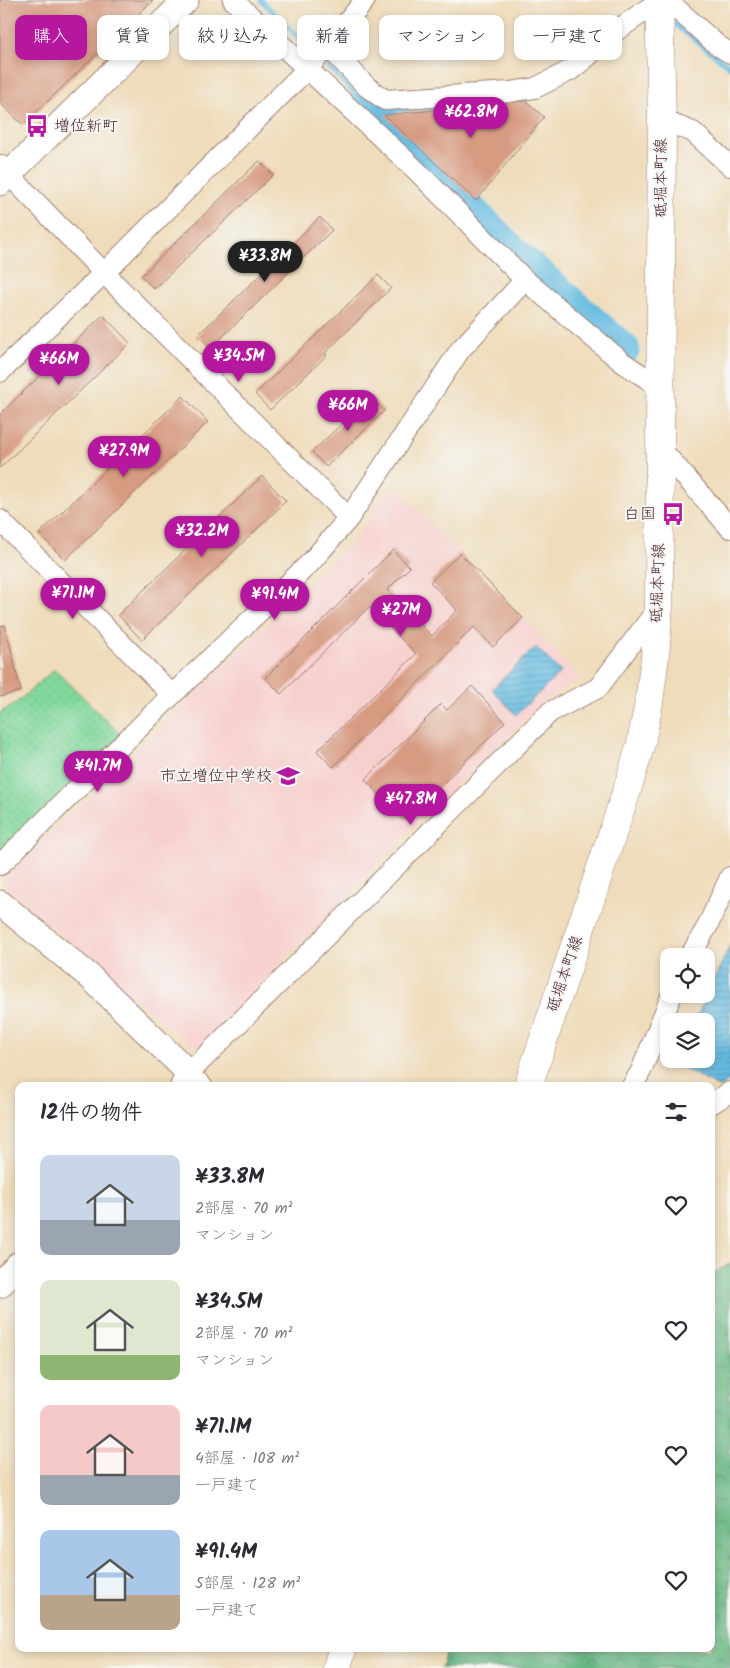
<!DOCTYPE html>
<html lang="ja">
<meta charset="utf-8">
<style>
body{margin:0;font-family:Kalam,"Klee One",sans-serif;background:#f7f7f7;color:#2b2b33;height:100vh;display:flex;flex-direction:column;font-size:19px;white-space:nowrap}
*{box-sizing:border-box;margin:0}
p{font-size:16px;color:#7c7c81}
.icon{flex:none;width:28px;height:28px;fill:none;stroke:currentColor;stroke-width:2;stroke-linecap:round;stroke-linejoin:round}
.map{position:relative;flex:1;overflow:hidden}
.side{position:absolute;left:15px;top:1082px;width:700px;height:570px;display:flex;flex-direction:column;background:#fff;border-radius:10px;box-shadow:0 2px 8px #0003}
.side>*{flex:none}
.top-card{position:absolute;left:15px;top:15px;width:700px;height:45px;display:flex;gap:10px}
.fabs{position:absolute;left:660px;top:948px;display:grid;gap:10px}
.fabs a{display:grid;place-items:center;width:55px;height:55px;border-radius:10px;background:#fff;box-shadow:0 2px 8px #0003;font-size:25px}
.price{position:absolute;translate:-50% -42px;padding:0 11px;border-radius:18px;background:#b5179e;color:#fff;font-size:16px;line-height:32px;filter:drop-shadow(0 1px 2px #0008)}
.price::after{content:'';position:absolute;left:50%;top:30px;width:15px;height:11px;margin-left:-8px;background:inherit;clip-path:polygon(0 0,100% 0,50% 100%)}
.price.selected{background:#222;color:#fff}
ul{padding:0;list-style:none}
li{display:flex;align-items:center;gap:15px;height:125px;padding:0 25px}
li span{display:grid;place-items:center;flex:none;width:140px;height:100px;border-radius:10px;color:#555}
li>.icon{margin-inline-start:auto}
span .icon{width:60px;height:60px;fill:#fffc;stroke-width:1}
li b{font-size:21px}
h2{display:flex;justify-content:space-between;align-items:center;height:60px;padding:0 25px;font-size:21px}
.chip{padding:0 18px;border-radius:10px;background:#fff;box-shadow:0 2px 8px #0003;font-size:18px;line-height:45px}
.chip.selected{background:#b5179e;color:#fff}
.map>svg:first-child{display:block}
.built{fill:#f7d0ce}
.forest{fill:url(#forest-crowns);stroke:#5a6c58}
.park{fill:url(#park-dots);stroke:#667c64}
.water{fill:url(#water-rules);stroke:#576d86}
.lines{fill:none;stroke-linecap:round;stroke-linejoin:round}
.stream{stroke:#64bbe1;stroke-width:5}
.river{stroke:#64bbe1;stroke-width:30}
.building{fill:#d79b82}
.minor-casing{stroke:#9c7e72;stroke-width:22}
.tertiary-casing{stroke:#9c7e72;stroke-width:27}
.secondary-casing{stroke:#9c7e72;stroke-width:29}
.minor{stroke:#fff;stroke-width:20}
.tertiary{stroke:#fff;stroke-width:25}
.secondary{stroke:#fff;stroke-width:28}
.labels{text-anchor:middle;dominant-baseline:central;stroke-width:4;stroke-linejoin:round;paint-order:stroke}
.poi-label{font-size:16px;fill:#4a1f2b;stroke:#f6f6f2;text-anchor:end}
.street-label{font-size:16px;fill:#4a1f2b;stroke:#f6f6f2}
</style>
<div class="map">
<svg width="730" height="1668" viewBox="0 0 730 1668">
<defs>
<pattern id="forest-crowns" width="20" height="18" patternUnits="userSpaceOnUse" patternTransform="scale(1.25)"><rect width="20" height="18" fill="#69b884"/><path d="M2 6a3 3 0 1 1 6 0M12 15a3 3 0 1 1 6 0" fill="none" stroke="#58956c"/></pattern>
<pattern id="park-dots" width="8" height="8" patternUnits="userSpaceOnUse" patternTransform="scale(1.25)"><rect width="8" height="8" fill="#82d89c"/><path d="M2 2h.1M6 6h.1" fill="none" stroke="#72b987" stroke-width="1.8" stroke-linecap="round"/></pattern>
<pattern id="water-rules" width="6" height="5" patternUnits="userSpaceOnUse" patternTransform="scale(1.25)"><rect width="6" height="5" fill="#64bbe1"/><path d="M0 2.5h6" fill="none" stroke="#5497b7"/></pattern>
</defs>
<rect width="100%" height="100%" fill="#f6f6f2"/>
<filter id="ink" filterUnits="userSpaceOnUse"><feTurbulence type="fractalNoise" baseFrequency=".02" numOctaves="2"/><feDisplacementMap in="SourceGraphic" scale="10" xChannelSelector="R" yChannelSelector="G"/><feConvolveMatrix kernelMatrix="1 2 1 2 8 2 1 2 1" color-interpolation-filters="sRGB"/></filter>
<filter id="wash" filterUnits="userSpaceOnUse"><feTurbulence type="fractalNoise" baseFrequency=".0096" numOctaves="4" result="noise"/><feDisplacementMap in="SourceGraphic" scale="20" xChannelSelector="R" yChannelSelector="G"/><feGaussianBlur stdDeviation="1.12" result="paint"/><feColorMatrix in="noise" values="0 0 0 0 0 0 0 0 0 0 0 0 0 0 0 0 0 1.4 0 .05"/><feComposite in="paint" operator="in"/></filter>
<g filter="url(#wash)">
<rect width="100%" height="100%" fill="#efdcba"/>
<!-- built -->
<path class="built" d="M 397,489 L 580,677 L 547,699 L 387,853 L 206,1044 L 192,1046 L 4,887 L 6,876 L 354,540 L 389,490 Z"/>
<!-- forest -->
<path class="forest" d="M 730,1264 L 730,1668 L 441,1668 L 447,1649 L 711,1649 L 711,1274 Z"/>
<!-- park -->
<path class="park" d="M 55,669 L 121,735 L 0,852 L 0,713 L 16,703 Z"/>
<!-- water -->
<path class="water" d="M 536,647 L 561,672 L 516,715 L 492,689 Z
M 730,945 L 730,1080 L 720,1088 L 676,1064 L 678,1059 L 706,1059 L 706,1021 L 695,1021 Z"/>
<g class="lines">
<!-- stream -->
<path class="stream" d="M 261,0 L 314,53
M 673,23 L 730,67
M 322,60 L 365,104 L 385,111 L 432,107"/>
<!-- river -->
<path class="river" d="M 365,104 L 514,251 L 625,349"/>
</g>
<g id="blocks">
<!-- building -->
<path class="building" d="M 0,0 L 153,0 L 23,125 L 0,103 Z
M 526,101 L 544,117 L 476,201 L 384,115 Z
M 259,161 L 273,175 L 154,289 L 141,276 Z
M 320,217 L 332,230 L 211,348 L 198,335 Z
M 378,275 L 391,288 L 325,353 L 327,355 L 270,410 L 255,394 Z
M 103,315 L 130,343 L 0,468 L 0,414 Z
M 183,396 L 208,422 L 65,560 L 39,534 Z
M 371,396 L 384,411 L 326,467 L 312,452 Z
M 262,476 L 286,501 L 142,640 L 118,615 Z
M 393,550 L 410,567 L 387,590 L 432,636 L 457,610 L 430,582 L 460,553 L 523,618 L 493,647 L 474,627 L 333,767 L 317,751 L 416,654 L 369,607 L 281,694 L 265,678 Z
M 5,625 L 21,691 L 0,697 L 0,626 Z
M 472,686 L 505,722 L 406,820 L 365,780 L 441,704 L 447,710 Z"/>
</g>
</g>
<g filter="url(#ink)">
<use href="#blocks" fill-opacity="0" stroke="#9c7e72" stroke-width="1"/>
<g class="lines">
<defs>
<path id="minor" d="M 233,0 L 415,169 L 525,280 L 622,362 L 661,388
M 328,46 L 367,87 L 385,100 L 510,92 L 535,88 L 571,70 L 587,57 L 613,33 L 659,1 L 677,9 L 717,45 L 730,53
M 662,120 L 693,132 L 730,166
M 0,165 L 104,273 L 349,518
M 0,372 L 104,273 L 306,70 L 328,46 L 365,0
M 660,448 L 730,528
M 0,520 L 172,695
M 0,865 L 172,695 L 311,562 L 349,518 L 460,350 L 525,280
M 690,956 L 707,927 L 730,877
M 202,1086 L 189,1073 L 550,712 L 598,688 L 659,607
M 632,1086 L 641,1071 L 672,994
M 711,1104 L 730,1092"/>
<path id="tertiary" d="M 0,183 L 186,0
M 0,903 L 89,976 L 189,1073 L 183,1086
M 0,1285 L 19,1264"/>
<path id="secondary" d="M 528,1086 L 629,784 L 641,743 L 649,702 L 655,657 L 659,607 L 662,120 L 659,0
M 337,1668 L 342,1649"/>
</defs>
<!-- minor casing -->
<use href="#minor" class="minor-casing"/>
<!-- tertiary casing -->
<use href="#tertiary" class="tertiary-casing"/>
<!-- secondary casing -->
<use href="#secondary" class="secondary-casing"/>
<!-- minor -->
<use href="#minor" class="minor"/>
<!-- tertiary -->
<use href="#tertiary" class="tertiary"/>
<!-- secondary -->
<use href="#secondary" class="secondary"/>
</g>
</g>
<!-- icons -->
<defs>
<symbol id="bus-bare" viewBox="-9 -9 18 18"><path d="M-5-6H5V4H4V6H2V4H-2V6H-4V4H-5ZM-3.5-4V0h7V-4ZM-3.5 1.2v1.5H-2V1.2ZM2 1.2v1.5H3.5V1.2Z" fill="#b5179e" stroke="#f6f6f2" stroke-width="2.5" paint-order="stroke"/></symbol>
<symbol id="school-bare" viewBox="-9 -9 18 18"><path d="M0-5L7-2L0 1L-7-2ZM-4 1L0 2.5L4 1V4Q0 6-4 4Z" fill="#b5179e" stroke="#f6f6f2" stroke-width="2.5" paint-order="stroke"/></symbol>
</defs>
<g fill-rule="evenodd">
<use href="#bus-bare" x="21" y="110" width="32" height="32"/>
<use href="#bus-bare" x="657" y="498" width="32" height="32"/>
<use href="#school-bare" x="272" y="760" width="32" height="32"/>
</g>
<g class="labels">
<!-- poi labels -->
<g class="poi-label">
<text x="54" y="126" text-anchor="start">増位新町</text>
<text x="656" y="514">白国</text>
<text x="272" y="776">市立増位中学校</text>
</g>
<!-- street labels -->
<g class="street-label">
<text transform="translate(661 178) rotate(-90)">砥堀本町線</text>
<text transform="translate(658 583) rotate(-88)">砥堀本町線</text>
<text transform="translate(565 974) rotate(-71)">砥堀本町線</text>
</g>
</g>
</svg>
<div class="fabs">
<a><svg class="icon" aria-label="locate" viewBox="0 0 24 24"><circle cx="12" cy="12" r="6"/><path d="M12 2v4M12 18v4M2 12h4M18 12h4"/></svg></a>
<a><svg class="icon" aria-label="layers" viewBox="0 0 24 24"><path d="M12 4l9 5-9 5-9-5zM3 14l9 5 9-5"/></svg></a>
</div>
<b class="price" style="left:471px;top:139px">¥62.8M</b>
<b class="price selected" style="left:265px;top:283px">¥33.8M</b>
<b class="price" style="left:239px;top:383px">¥34.5M</b>
<b class="price" style="left:59px;top:386px">¥66M</b>
<b class="price" style="left:348px;top:432px">¥66M</b>
<b class="price" style="left:124px;top:478px">¥27.9M</b>
<b class="price" style="left:202px;top:558px">¥32.2M</b>
<b class="price" style="left:73px;top:620px">¥71.1M</b>
<b class="price" style="left:275px;top:621px">¥91.4M</b>
<b class="price" style="left:401px;top:637px">¥27M</b>
<b class="price" style="left:98px;top:793px">¥41.7M</b>
<b class="price" style="left:411px;top:826px">¥47.8M</b>
<div class="top-card">
<a class="chip selected">購入</a>
<a class="chip">賃貸</a>
<a class="chip">絞り込み</a>
<a class="chip">新着</a>
<a class="chip">マンション</a>
<a class="chip">一戸建て</a>
</div>
<section class="side">
<h2>12件の物件<svg class="icon" aria-label="filters" viewBox="0 0 24 24"><path d="M4 7h16M4 17h16"/><circle cx="9" cy="7" r="2"/><circle cx="15" cy="17" r="2"/></svg></h2>
<ul>
<li><span style="background:linear-gradient(#c9d6e8 65%,#9aa5b1 0)"><svg class="icon" aria-label="home" viewBox="0 0 24 24"><path d="M3 11l9-7 9 7M6 9v11h12V9"/></svg></span><div><b>¥33.8M</b><p>2部屋 · 70 m²</p><p>マンション</p></div><svg class="icon" aria-label="heart" viewBox="0 0 24 24"><path d="M12 20l-8-8c-3-5 5-10 8-4 3-6 11-1 8 4z"/></svg></li>
<li><span style="background:linear-gradient(#dfe7d0 75%,#8fb573 0)"><svg class="icon" aria-label="home" viewBox="0 0 24 24"><path d="M3 11l9-7 9 7M6 9v11h12V9"/></svg></span><div><b>¥34.5M</b><p>2部屋 · 70 m²</p><p>マンション</p></div><svg class="icon" aria-label="heart" viewBox="0 0 24 24"><path d="M12 20l-8-8c-3-5 5-10 8-4 3-6 11-1 8 4z"/></svg></li>
<li><span style="background:linear-gradient(#f6c9c9 70%,#9aa5b1 0)"><svg class="icon" aria-label="home" viewBox="0 0 24 24"><path d="M3 11l9-7 9 7M6 9v11h12V9"/></svg></span><div><b>¥71.1M</b><p>4部屋 · 108 m²</p><p>一戸建て</p></div><svg class="icon" aria-label="heart" viewBox="0 0 24 24"><path d="M12 20l-8-8c-3-5 5-10 8-4 3-6 11-1 8 4z"/></svg></li>
<li><span style="background:linear-gradient(#a9c7e8 65%,#b9a48a 0)"><svg class="icon" aria-label="home" viewBox="0 0 24 24"><path d="M3 11l9-7 9 7M6 9v11h12V9"/></svg></span><div><b>¥91.4M</b><p>5部屋 · 128 m²</p><p>一戸建て</p></div><svg class="icon" aria-label="heart" viewBox="0 0 24 24"><path d="M12 20l-8-8c-3-5 5-10 8-4 3-6 11-1 8 4z"/></svg></li>
</ul>
</section>
</div>
